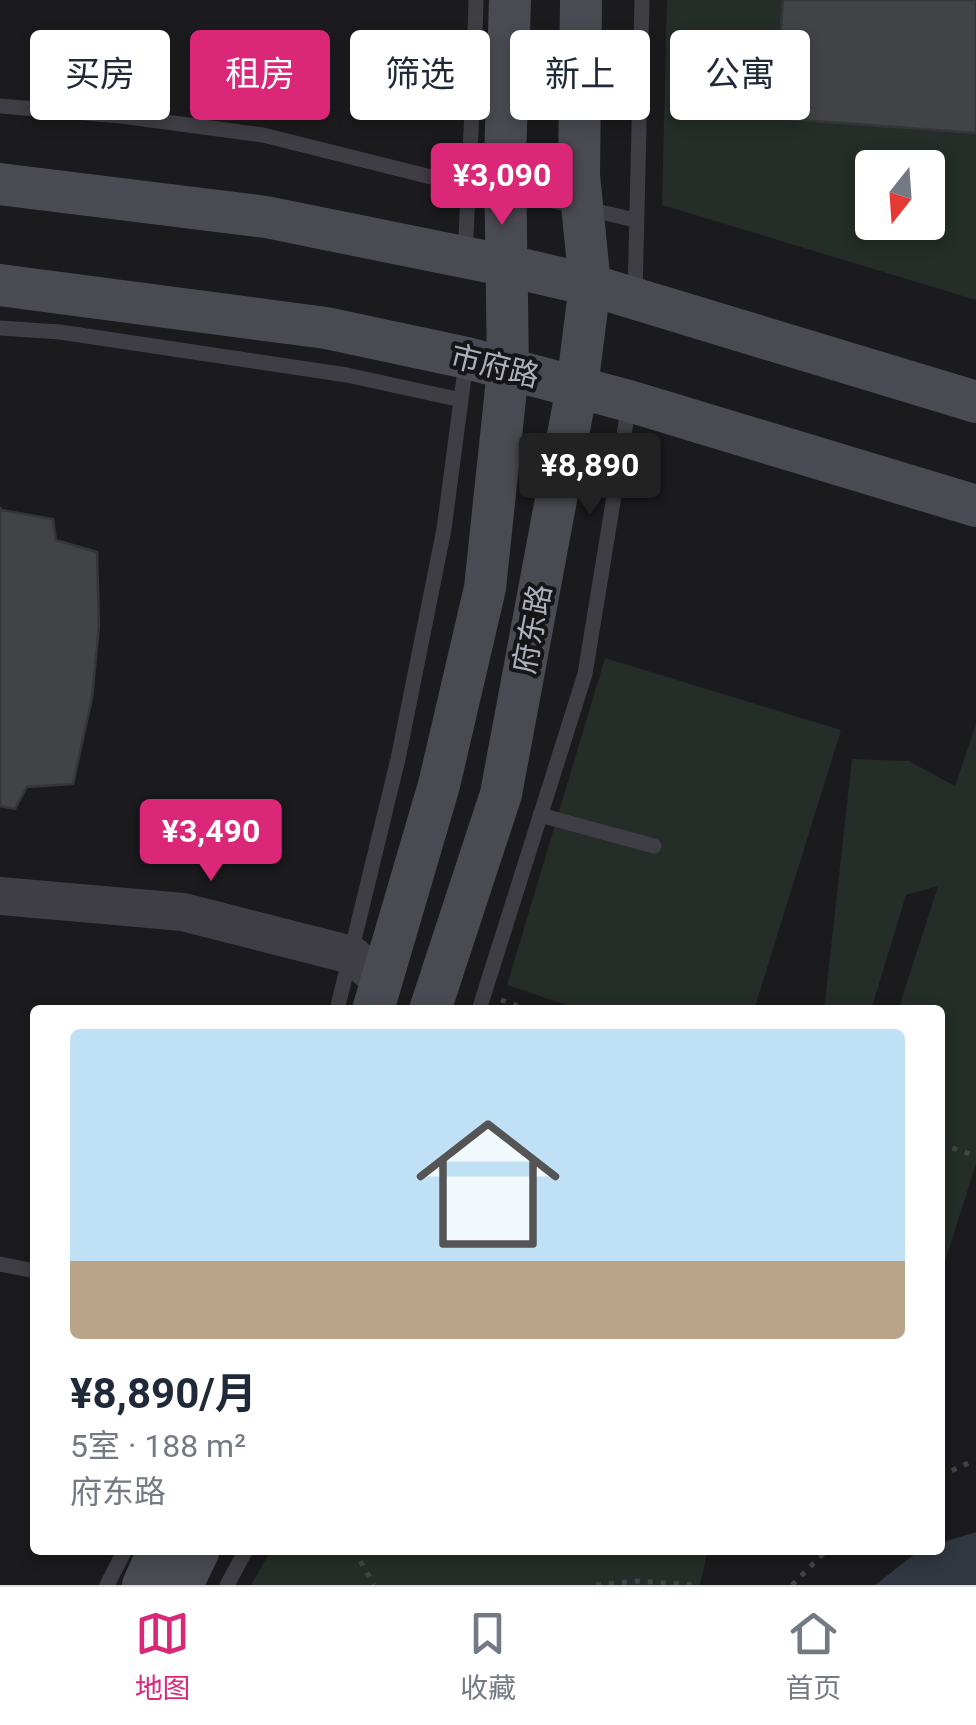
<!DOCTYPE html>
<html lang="zh">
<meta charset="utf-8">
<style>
body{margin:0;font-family:Roboto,"Noto Sans SC",sans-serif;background:#f2f2f3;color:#1f2937;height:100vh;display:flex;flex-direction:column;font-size:38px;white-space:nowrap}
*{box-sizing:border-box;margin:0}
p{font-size:32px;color:#747a83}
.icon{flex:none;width:55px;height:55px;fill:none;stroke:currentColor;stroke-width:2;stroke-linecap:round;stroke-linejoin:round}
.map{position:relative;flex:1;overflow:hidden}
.panel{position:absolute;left:30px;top:1005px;width:915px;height:550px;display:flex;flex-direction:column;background:#fff;border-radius:10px;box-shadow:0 5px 15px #0003}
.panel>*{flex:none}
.hud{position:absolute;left:30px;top:30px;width:918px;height:90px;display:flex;gap:20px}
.needle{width:65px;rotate:197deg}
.tools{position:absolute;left:855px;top:150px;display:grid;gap:20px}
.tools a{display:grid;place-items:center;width:90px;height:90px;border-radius:10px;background:#fff;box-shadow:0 5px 15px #0003;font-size:50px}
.price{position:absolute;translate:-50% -85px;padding:0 22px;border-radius:10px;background:#db2777;color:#fff;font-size:32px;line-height:65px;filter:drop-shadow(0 2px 5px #0008)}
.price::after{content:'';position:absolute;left:50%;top:60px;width:30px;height:22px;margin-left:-15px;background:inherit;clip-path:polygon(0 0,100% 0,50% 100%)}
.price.current{background:#222;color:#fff}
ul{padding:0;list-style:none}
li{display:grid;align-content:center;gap:20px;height:530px;padding:0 40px}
li span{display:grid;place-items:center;height:310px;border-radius:10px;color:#555}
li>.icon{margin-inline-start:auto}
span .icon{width:180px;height:180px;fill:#fffc;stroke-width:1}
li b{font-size:42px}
.tag{padding:0 35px;border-radius:10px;background:#fff;box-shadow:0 5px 15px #0003;font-size:35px;line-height:90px}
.tag.current{background:#db2777;color:#fff}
.dock{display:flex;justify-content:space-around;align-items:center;height:140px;border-top:2px solid #e0e1e3;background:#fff;font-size:28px;color:#747a83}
.dock a{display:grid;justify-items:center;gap:5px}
.dock .current{color:#db2777}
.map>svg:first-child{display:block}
.green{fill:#242d27;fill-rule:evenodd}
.water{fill:#313741}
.building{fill:#424347;stroke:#353539;stroke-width:2.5}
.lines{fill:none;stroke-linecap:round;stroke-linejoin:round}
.path{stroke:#424249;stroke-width:5;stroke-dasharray:5 8;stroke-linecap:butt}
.service{stroke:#3e3e44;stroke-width:15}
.tertiary{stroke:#3e3e44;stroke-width:38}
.secondary{stroke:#4a4a52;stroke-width:42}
.labels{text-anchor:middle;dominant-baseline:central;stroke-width:8;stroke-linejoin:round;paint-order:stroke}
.street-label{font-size:30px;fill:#aeafbc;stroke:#161618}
</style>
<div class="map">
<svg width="976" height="1585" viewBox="0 0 976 1585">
<rect width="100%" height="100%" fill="#1b1b1d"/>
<!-- green -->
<path class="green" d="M 667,0 L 783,0 L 774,118 L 976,133 L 976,300 L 662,205 ZM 872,168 L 928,168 L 928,222 L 872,222 Z
M 605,658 L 841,730 L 754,1010 L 581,1010 L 507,985 Z
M 976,724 L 976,1164 L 940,1277 L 940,1010 L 898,1010 L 938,886 L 906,895 L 871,1010 L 824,1010 L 852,759 L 909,761 L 955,786 Z
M 271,1550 L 708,1550 L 700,1585 L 251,1585 Z"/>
<!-- water -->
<path class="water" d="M 976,1532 L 976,1585 L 875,1585 L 920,1550 L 940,1550 L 940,1543 Z"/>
<!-- building -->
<path class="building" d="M 783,0 L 976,0 L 976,133 L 774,118 Z
M 0,507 L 1,510 L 53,519 L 56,540 L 97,552 L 99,626 L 92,698 L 73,784 L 27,787 L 15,809 L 0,806 Z"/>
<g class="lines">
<!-- path -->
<path class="path" d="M 501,1000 L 529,1010
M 940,1144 L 976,1156
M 940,1476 L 971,1462 L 976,1462
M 354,1550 L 374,1585
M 596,1585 L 637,1581 L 696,1585
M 792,1585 L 827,1550"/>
<!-- service -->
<path class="service" d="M 0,106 L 121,116 L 263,135 L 427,176 L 506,190 L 635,220
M 465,256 C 469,170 474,85 476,0
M 635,295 L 642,0
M 0,328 L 60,332 L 347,375 L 461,400
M 540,815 L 654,846
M 337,1010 L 398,759 L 444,529 L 466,362
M 479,1010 L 585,674 L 629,404
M 0,1264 L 35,1271
M 107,1585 L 125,1550
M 227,1585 L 246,1550"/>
<!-- tertiary -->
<path class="tertiary" d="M 0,896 L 183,912 L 352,955 L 381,981"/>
<!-- secondary -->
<path class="secondary" d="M 0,184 L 266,217 L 508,266 L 590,285 L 976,402
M 0,285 L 326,328 L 467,358 L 629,401 L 976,506
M 373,1010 L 439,785 L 485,588 L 508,370 L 505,160 L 510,0
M 430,1010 L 501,794 L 577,387 L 590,285 L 579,175 L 581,0
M 143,1585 L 159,1550
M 182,1585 L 199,1550"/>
</g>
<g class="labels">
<!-- street labels -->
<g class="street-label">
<text transform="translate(495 366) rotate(14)">市府路</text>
<text transform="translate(532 629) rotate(-79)">府东路</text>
</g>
</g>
</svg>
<div class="tools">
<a><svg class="needle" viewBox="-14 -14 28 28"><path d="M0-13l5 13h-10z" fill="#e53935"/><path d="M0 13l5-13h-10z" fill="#747a83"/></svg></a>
</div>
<b class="price" style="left:502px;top:228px">¥3,090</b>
<b class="price current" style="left:590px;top:518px">¥8,890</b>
<b class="price" style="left:211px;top:884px">¥3,490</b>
<div class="hud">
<a class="tag">买房</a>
<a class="tag current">租房</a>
<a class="tag">筛选</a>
<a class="tag">新上</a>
<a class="tag">公寓</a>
</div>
<section class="panel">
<ul>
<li><span style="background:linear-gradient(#bfe0f5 75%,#b9a48a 0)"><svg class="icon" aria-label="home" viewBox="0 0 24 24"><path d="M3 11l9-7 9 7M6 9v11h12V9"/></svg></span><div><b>¥8,890/月</b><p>5室 · 188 m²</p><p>府东路</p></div></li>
</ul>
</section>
</div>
<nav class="dock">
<a class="current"><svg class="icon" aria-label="map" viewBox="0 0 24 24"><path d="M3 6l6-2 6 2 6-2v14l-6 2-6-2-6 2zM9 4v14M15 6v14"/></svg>地图</a>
<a><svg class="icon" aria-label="saved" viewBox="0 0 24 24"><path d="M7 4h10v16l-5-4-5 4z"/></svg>收藏</a>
<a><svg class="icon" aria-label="home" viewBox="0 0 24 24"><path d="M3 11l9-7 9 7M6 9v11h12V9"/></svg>首页</a>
</nav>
